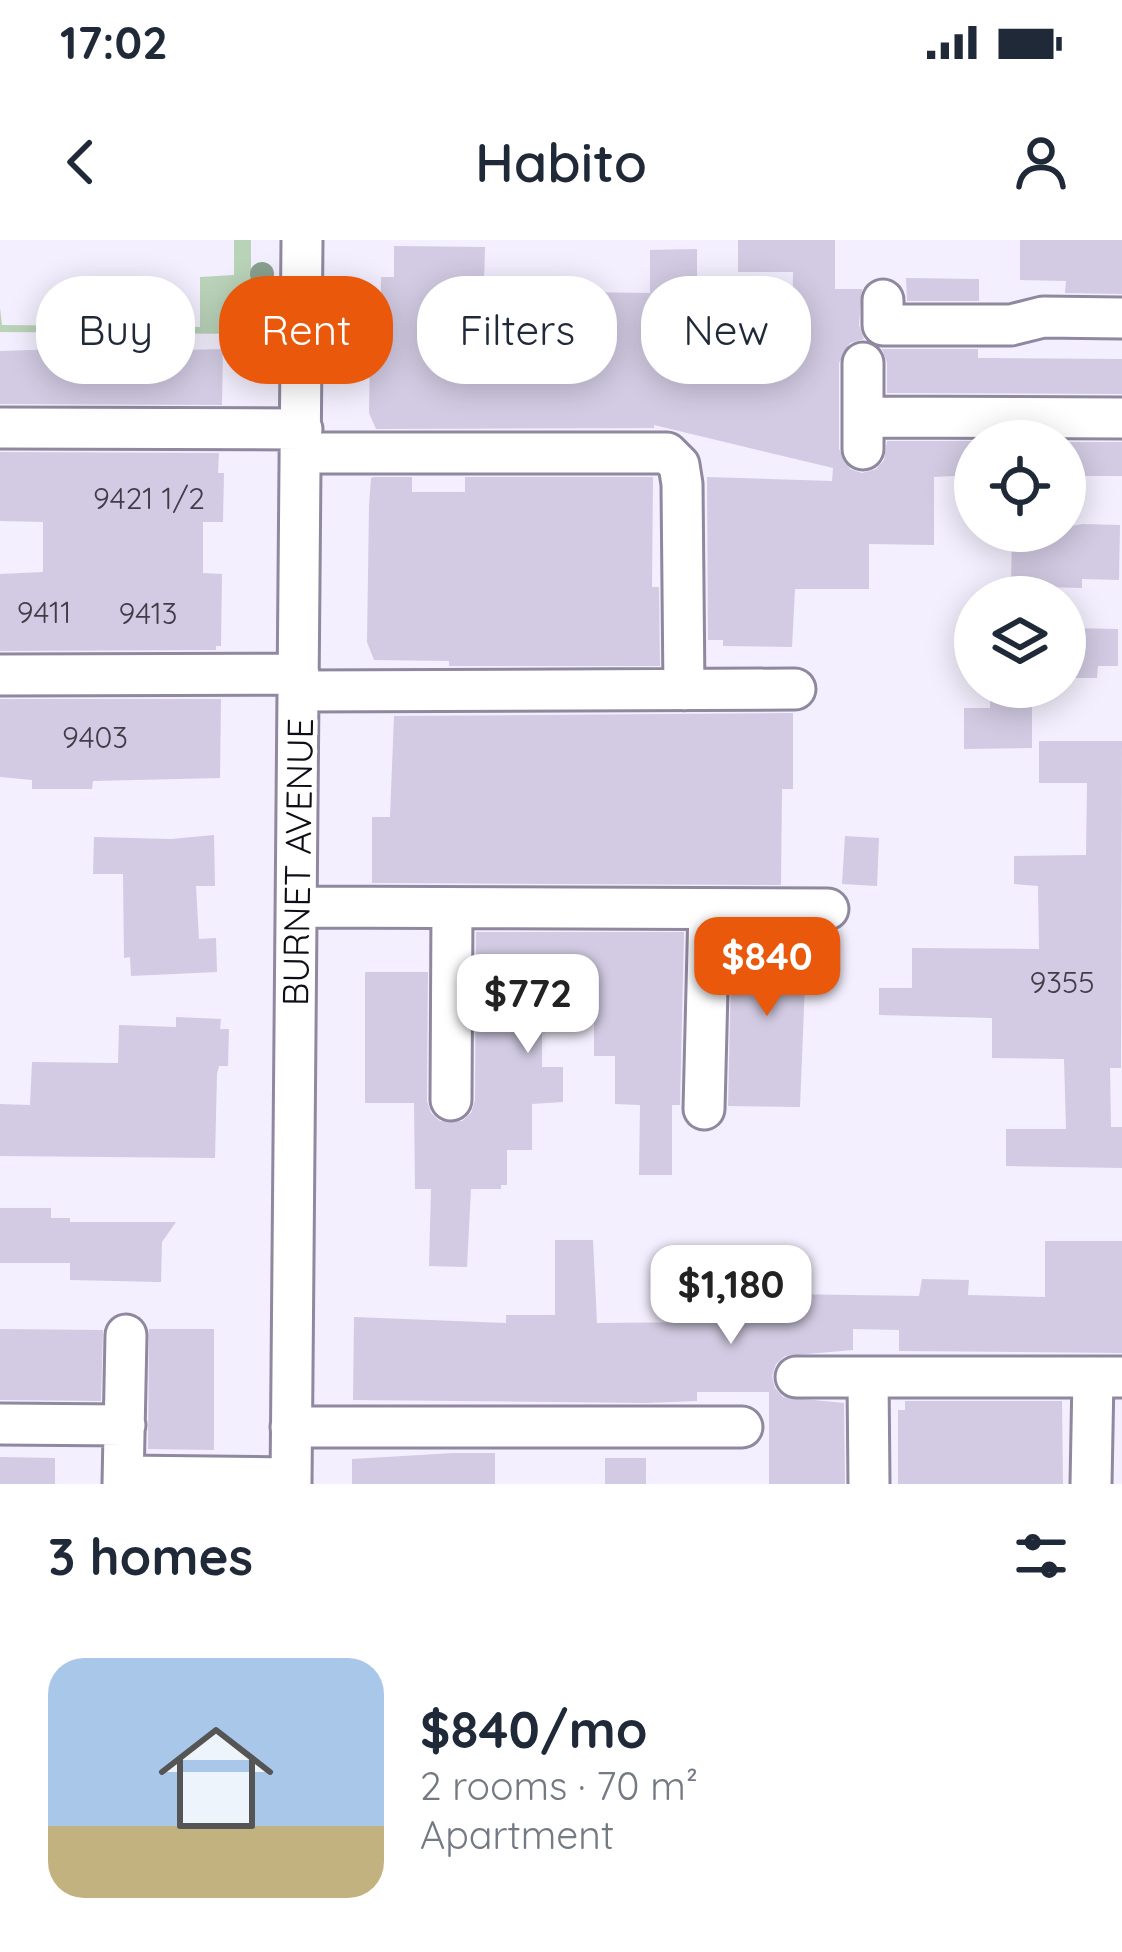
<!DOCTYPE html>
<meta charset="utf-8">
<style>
body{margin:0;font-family:Quicksand,sans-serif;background:#f2f2f3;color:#1f2937;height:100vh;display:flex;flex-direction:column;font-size:45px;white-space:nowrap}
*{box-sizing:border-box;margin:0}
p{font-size:39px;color:#747a83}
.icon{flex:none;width:66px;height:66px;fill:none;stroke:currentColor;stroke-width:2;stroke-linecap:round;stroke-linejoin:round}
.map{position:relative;height:1244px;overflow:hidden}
.drawer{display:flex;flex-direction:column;background:#fff;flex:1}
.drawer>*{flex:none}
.guide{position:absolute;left:36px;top:36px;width:1050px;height:108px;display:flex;gap:24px}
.controls{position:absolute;left:954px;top:180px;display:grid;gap:24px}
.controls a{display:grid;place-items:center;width:132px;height:132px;border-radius:50%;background:#fff;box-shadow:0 6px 30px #0003;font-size:60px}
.price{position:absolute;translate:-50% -102px;padding:0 27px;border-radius:24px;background:#fff;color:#222;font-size:39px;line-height:78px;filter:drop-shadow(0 3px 6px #0008)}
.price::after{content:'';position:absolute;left:50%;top:72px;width:36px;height:27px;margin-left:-18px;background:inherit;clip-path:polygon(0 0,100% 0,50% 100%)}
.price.selected{background:#ea580c;color:#fff}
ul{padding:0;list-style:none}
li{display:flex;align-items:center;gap:36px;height:300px;padding:0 48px}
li+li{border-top:3px solid #e0e1e3}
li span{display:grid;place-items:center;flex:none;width:336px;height:240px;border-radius:36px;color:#555}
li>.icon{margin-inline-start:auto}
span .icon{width:144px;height:144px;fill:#fffc;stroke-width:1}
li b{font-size:51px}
h2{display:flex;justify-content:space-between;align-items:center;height:144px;padding:0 48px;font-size:51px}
.tag{padding:0 42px;border-radius:48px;background:#fff;box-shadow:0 6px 30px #0003;font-size:42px;line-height:108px}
.tag.selected{background:#ea580c;color:#fff}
.status{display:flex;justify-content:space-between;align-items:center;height:84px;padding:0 60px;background:#fff;direction:ltr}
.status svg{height:33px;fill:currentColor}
header{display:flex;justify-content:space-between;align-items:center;height:156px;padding:0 48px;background:#fff;font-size:54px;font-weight:600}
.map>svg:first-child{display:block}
.green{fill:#b9d3b9}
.building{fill:#d2cbe3}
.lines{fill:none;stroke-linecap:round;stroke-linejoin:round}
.minor-casing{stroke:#8f889f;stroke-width:45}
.minor{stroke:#fff;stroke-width:39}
.tree{fill:#89a18e}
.labels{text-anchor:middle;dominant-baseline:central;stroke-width:9;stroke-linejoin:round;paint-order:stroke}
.number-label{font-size:30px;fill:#403c48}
.street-label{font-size:36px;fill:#0f0d15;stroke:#fff}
</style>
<div class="status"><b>17:02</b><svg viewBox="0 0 49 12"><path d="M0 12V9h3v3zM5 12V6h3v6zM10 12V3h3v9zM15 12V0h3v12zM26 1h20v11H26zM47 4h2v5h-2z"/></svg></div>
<header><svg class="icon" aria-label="back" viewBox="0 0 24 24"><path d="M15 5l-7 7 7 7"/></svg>Habito<svg class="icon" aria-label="person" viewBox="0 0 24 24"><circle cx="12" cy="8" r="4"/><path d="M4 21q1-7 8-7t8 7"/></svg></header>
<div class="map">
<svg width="1122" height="1244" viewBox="0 0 1122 1244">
<rect width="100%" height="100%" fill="#f3effe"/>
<!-- green -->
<path class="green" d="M 234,0 L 251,0 L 251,94 L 0,92 L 0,68 L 2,85 L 200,87 L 200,37 L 234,35 Z"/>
<!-- building -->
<path class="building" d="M 738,0 L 835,0 L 835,49 L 862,49 L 859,85 L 864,99 L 850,103 L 839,123 L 839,209 L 850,229 L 862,233 L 876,229 L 884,220 L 887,201 L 975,201 L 975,235 L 934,237 L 934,305 L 869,304 L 869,349 L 795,349 L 792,407 L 723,406 L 723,400 L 708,400 L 707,237 L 832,241 L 833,228 L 654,185 L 654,188 L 376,189 L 369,173 L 370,110 L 380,110 L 381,37 L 394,37 L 394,6 L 485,7 L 484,44 L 499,44 L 499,51 L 650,53 L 650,10 L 697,9 L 697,68 L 669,68 L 668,115 L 792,116 L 793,32 L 738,32 Z
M 1020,0 L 1122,0 L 1122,54 L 1065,53 L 1066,41 L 1020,40 Z
M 906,38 L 979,39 L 979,61 L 907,61 Z
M 63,99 L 91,99 L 91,111 L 101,112 L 223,109 L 222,165 L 0,164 L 0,111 L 63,109 Z
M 882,109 L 978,109 L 978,118 L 1122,119 L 1122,154 L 887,153 L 887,123 Z
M 1065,202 L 1122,202 L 1122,236 L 1065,236 Z
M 0,212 L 219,213 L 218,233 L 224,233 L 223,282 L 203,282 L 203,333 L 222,334 L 221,406 L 216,406 L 216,410 L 0,411 L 0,334 L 43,332 L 43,282 L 0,281 Z
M 374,237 L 412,237 L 412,252 L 465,252 L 465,237 L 653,237 L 652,347 L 659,347 L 660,426 L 449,426 L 449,421 L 374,420 L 367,402 L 369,266 L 371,238 Z
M 1083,284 L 1120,285 L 1119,340 L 1082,339 L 1082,348 L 1011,346 L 1012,291 L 1065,291 L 1065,287 Z
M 1072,388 L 1118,389 L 1118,426 L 1098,426 L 1097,438 L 1071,438 Z
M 990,447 L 1032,447 L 1032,508 L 964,509 L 964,468 L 990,468 Z
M 0,459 L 221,459 L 220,538 L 93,541 L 92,549 L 32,549 L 32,540 L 0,537 Z
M 793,473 L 793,549 L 782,549 L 781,645 L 372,643 L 372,577 L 390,577 L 394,476 Z
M 1039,501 L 1122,501 L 1121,828 L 1110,828 L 1111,887 L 1122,887 L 1122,928 L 1006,926 L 1006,889 L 1066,889 L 1064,819 L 992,818 L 992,778 L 879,775 L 879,748 L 912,748 L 912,708 L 1039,709 L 1038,646 L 1014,644 L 1014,616 L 1086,615 L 1087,543 L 1039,543 Z
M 214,595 L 215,646 L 196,646 L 199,699 L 216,698 L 217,732 L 131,736 L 130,717 L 124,718 L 123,634 L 93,634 L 94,597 L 171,599 Z
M 845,596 L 879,598 L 877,646 L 842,644 Z
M 476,692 L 684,692 L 680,865 L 672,865 L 672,935 L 639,935 L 640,865 L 615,864 L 615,816 L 594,816 L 594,757 L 542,757 L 542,827 L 563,827 L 563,862 L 532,864 L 532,910 L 507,910 L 507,945 L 501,945 L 501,949 L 471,949 L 467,1027 L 429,1026 L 431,949 L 415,949 L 414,863 L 365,863 L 365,732 L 428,732 L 427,861 L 431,873 L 440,881 L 462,881 L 471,873 L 475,860 Z
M 732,693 L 807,693 L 800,867 L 728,866 Z
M 176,777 L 221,779 L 220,789 L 229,789 L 228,826 L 219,826 L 217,834 L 215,918 L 0,916 L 0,864 L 30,865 L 32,822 L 118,823 L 119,785 L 176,787 Z
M 0,968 L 51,968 L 51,978 L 70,978 L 70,982 L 176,982 L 162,1002 L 161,1042 L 70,1040 L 70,1023 L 0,1023 Z
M 555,1000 L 593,1000 L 597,1083 L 708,1082 L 708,1068 L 786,1069 L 786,1054 L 919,1056 L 922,1039 L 969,1040 L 968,1055 L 1045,1057 L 1045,1001 L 1122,1001 L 1122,1113 L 899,1111 L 899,1090 L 853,1089 L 853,1110 L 785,1116 L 776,1124 L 772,1136 L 775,1148 L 783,1157 L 844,1163 L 845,1244 L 769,1244 L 769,1152 L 697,1152 L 697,1161 L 647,1163 L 353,1160 L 354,1077 L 506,1083 L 506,1075 L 555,1075 Z
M 0,1089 L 103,1090 L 101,1161 L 0,1160 Z
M 149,1089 L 214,1089 L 214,1210 L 148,1209 Z
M 905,1161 L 1062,1161 L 1063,1244 L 898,1244 L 898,1170 L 905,1170 Z
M 454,1213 L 495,1213 L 495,1244 L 352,1244 L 352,1219 Z
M 0,1217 L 55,1218 L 55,1244 L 0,1244 Z
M 605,1218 L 646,1218 L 646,1244 L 605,1244 Z"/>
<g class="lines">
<defs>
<path id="minor" d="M 883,60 L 883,85 L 1011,85 L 1043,77 L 1122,78
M 863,123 L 863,209
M 863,177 L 1122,178
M 0,188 L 302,189
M 302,213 L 667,213 L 679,225 L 682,244 L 684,450
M 0,435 L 299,434
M 299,451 L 795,449
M 297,667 L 828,669
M 451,860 L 452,668
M 704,869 L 709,669
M 796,1137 L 1122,1137
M 868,1137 L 869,1244
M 0,1184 L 125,1185
M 291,1187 L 742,1187
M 124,1236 L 291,1238
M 123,1244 L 126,1095
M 291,1244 L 302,0
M 1091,1244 L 1093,1137"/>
</defs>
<!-- minor casing -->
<use href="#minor" class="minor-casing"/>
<!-- minor -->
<use href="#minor" class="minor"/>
</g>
<!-- trees -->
<g class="tree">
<circle cx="262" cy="34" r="12"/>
<circle cx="236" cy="77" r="12"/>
<circle cx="261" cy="102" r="12"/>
</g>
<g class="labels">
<!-- number labels -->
<g class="number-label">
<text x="149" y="258">9421 1/2</text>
<text x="44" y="372">9411</text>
<text x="148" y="373">9413</text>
<text x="95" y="497">9403</text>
<text x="1062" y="742">9355</text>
</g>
<!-- street labels -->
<g class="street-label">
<text transform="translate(297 622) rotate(-89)">BURNET AVENUE</text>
</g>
</g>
</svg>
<div class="controls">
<a><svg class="icon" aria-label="locate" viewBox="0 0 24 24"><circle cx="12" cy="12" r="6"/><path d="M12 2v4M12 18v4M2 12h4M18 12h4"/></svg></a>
<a><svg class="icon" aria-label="layers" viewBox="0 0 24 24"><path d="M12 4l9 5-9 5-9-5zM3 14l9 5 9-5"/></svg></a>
</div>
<b class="price selected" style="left:767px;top:779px">$840</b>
<b class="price" style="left:528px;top:816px">$772</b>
<b class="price" style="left:731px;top:1107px">$1,180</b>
<div class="guide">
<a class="tag">Buy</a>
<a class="tag selected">Rent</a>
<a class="tag">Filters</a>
<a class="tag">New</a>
</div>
</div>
<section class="drawer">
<h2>3 homes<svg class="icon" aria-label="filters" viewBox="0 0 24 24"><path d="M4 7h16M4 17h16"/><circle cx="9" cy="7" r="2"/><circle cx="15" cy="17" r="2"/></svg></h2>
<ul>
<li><span style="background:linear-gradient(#a9c7e8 70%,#c2b280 0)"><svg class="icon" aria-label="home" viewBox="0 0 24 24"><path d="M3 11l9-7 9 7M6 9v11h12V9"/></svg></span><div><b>$840/mo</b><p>2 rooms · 70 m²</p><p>Apartment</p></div></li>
</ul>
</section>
